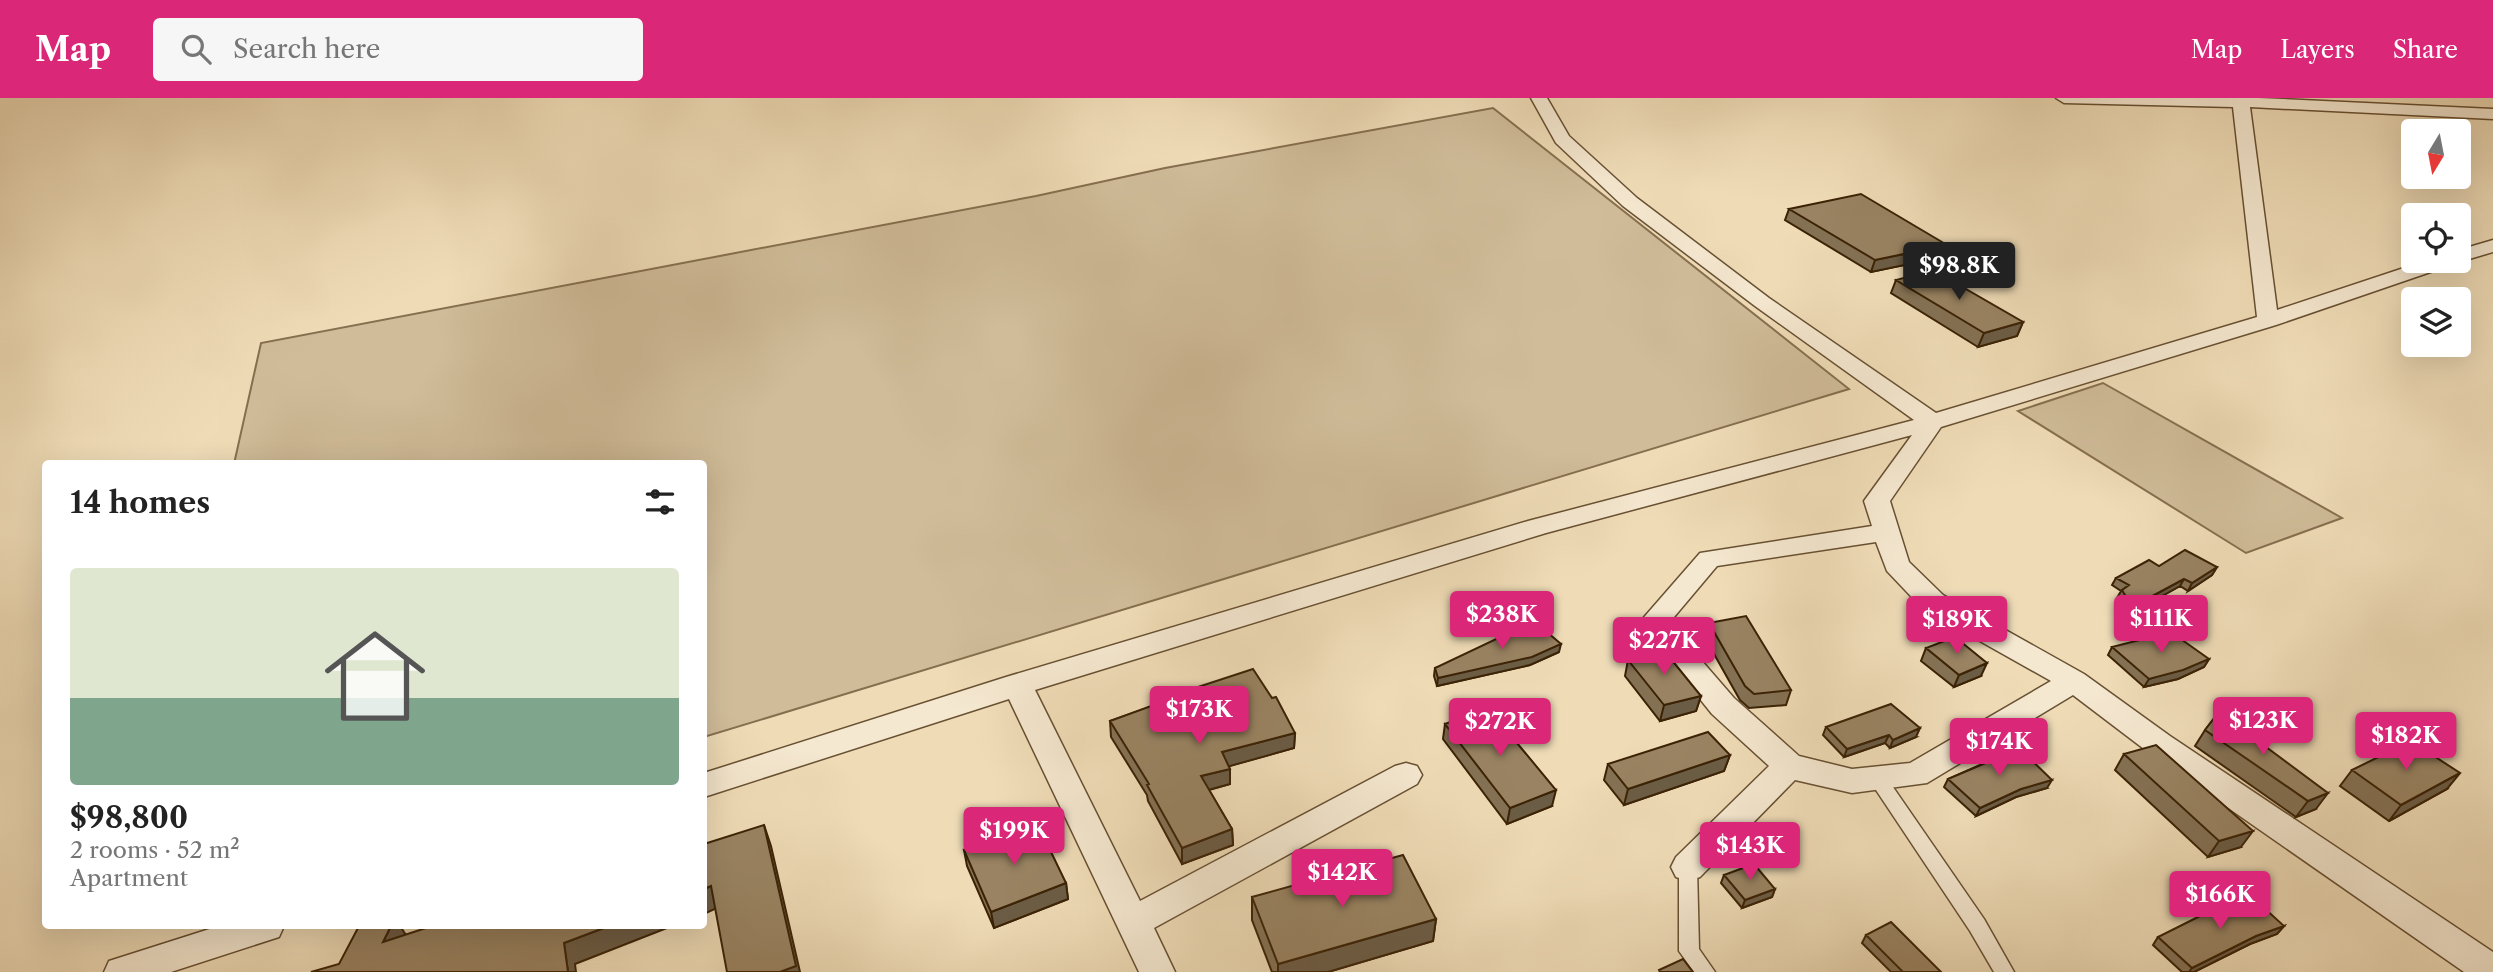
<!DOCTYPE html>
<meta charset="utf-8">
<style>
body{margin:0;font-family:"Libre Caslon Text",serif;background:#f6f6f6;color:#222;height:100vh;display:flex;flex-direction:column;font-size:26px;white-space:nowrap}
*{box-sizing:border-box;margin:0}
p{font-size:23px;color:#767676}
.icon{flex:none;width:38px;height:38px;fill:none;stroke:currentColor;stroke-width:2;stroke-linecap:round;stroke-linejoin:round}
.map{position:relative;flex:1;overflow:hidden}
.side{position:absolute;left:42px;top:362px;width:665px;height:469px;display:flex;flex-direction:column;background:#fff;border-radius:7px;box-shadow:0 7px 28px #0002}
.side>*{flex:none}
.needle{width:46px;rotate:190deg}
.controls{position:absolute;left:2401px;top:21px;display:grid;gap:14px}
.controls a{display:grid;place-items:center;width:70px;height:70px;border-radius:7px;background:#fff;box-shadow:0 7px 28px #0002;font-size:35px}
.price{position:absolute;translate:-50% -60px;padding:0 16px;border-radius:7px;background:#db2777;color:#fff;font-size:23px;line-height:46px;filter:drop-shadow(0 2px 4px #0008)}
.price::after{content:'';position:absolute;left:50%;top:42px;width:21px;height:16px;margin-left:-10px;background:inherit;clip-path:polygon(0 0,100% 0,50% 100%)}
.price.current{background:#222;color:#fff}
ul{padding:0;list-style:none}
li{display:grid;align-content:center;gap:14px;height:371px;padding:0 28px}
li+li{border-top:2px solid #e0e0e0}
li span{display:grid;place-items:center;height:217px;border-radius:7px;color:#555}
li>.icon{margin-inline-start:auto}
span .icon{width:126px;height:126px;fill:#fffc;stroke-width:1}
li b{font-size:30px}
h2{display:flex;justify-content:space-between;align-items:center;height:84px;padding:0 28px;font-size:30px}
header{display:flex;align-items:center;gap:42px;box-sizing:border-box;height:98px;padding:0 35px;background:#db2777;color:#fff}
header strong{font-size:33px}
nav{display:flex;gap:38px;margin-inline-start:auto;font-size:24px}
.search{width:490px;height:63px;background:#f6f6f6;display:flex;align-items:center;gap:18px;box-sizing:border-box;padding:0 24px;border-radius:7px;color:#767676;font-size:26px}
.map>svg:first-child{display:block}
.green{fill:#d0bc99;stroke:#866f4f;stroke-width:2}
.lines{fill:none;stroke-linecap:round;stroke-linejoin:round}
.service-casing{stroke:#685032;stroke-width:3}
.minor-casing{stroke:#685032;stroke-width:3}
.service{fill:#f5e8d0;fill-rule:evenodd}
.minor{fill:#f5e8d0;fill-rule:evenodd}
.wall{fill:#847154;stroke:#3b2205;stroke-width:2}
.shaded-wall{fill:#6b5c45;stroke:#3b2205;stroke-width:2}
.building{fill:#998362;stroke:#3b2205;stroke-width:2}
</style>
<header>
<strong>Map</strong>
<div class="search"><svg class="icon" aria-label="search" viewBox="0 0 24 24"><circle cx="10" cy="10" r="6"/><path d="M15 15l6 6"/></svg>Search here</div>
<nav><a>Map</a><a>Layers</a><a>Share</a></nav>
</header>
<div class="map">
<svg width="2493" height="874" viewBox="0 0 2493 874">
<rect width="100%" height="100%" fill="#efdcb7"/>
<filter id="stains"><feTurbulence type="fractalNoise" baseFrequency=".00286" numOctaves="4"/><feColorMatrix values="0 0 0 0 .2 0 0 0 0 .09 0 0 0 0 .02 0 0 0 .5 -.17"/></filter>
<radialGradient id="worn" r=".72"><stop offset=".6" stop-color="#630" stop-opacity="0"/><stop offset="1" stop-color="#630" stop-opacity=".3"/></radialGradient>
<!-- green -->
<path class="green" d="M 1493,10 L 1849,291 L 704,639 L 704,366 L 234,366 L 261,245 L 1036,98 L 1165,70 Z
M 2103,285 L 2342,420 L 2246,455 L 2018,313 Z"/>
<g class="lines">
<defs>
<path id="service" d="M 1878,674 L 1884,676 L 1984,821 L 2014,874 L 1994,874 L 1970,833 L 1872,686 L 1869,681 L 1872,676 Z
M 1688,762 L 1694,764 L 1697,769 L 1699,851 L 1715,874 L 1694,874 L 1679,853 L 1679,769 L 1682,764 Z"/>
<path id="minor" d="M 1531,0 L 1547,0 L 1569,38 L 1637,100 L 1769,200 L 1936,315 L 2257,219 L 2233,9 L 2064,5 L 2056,0 L 2259,0 L 2493,11 L 2493,21 L 2250,9 L 2277,212 L 2425,163 L 2454,163 L 2451,167 L 2276,227 L 1941,329 L 1890,403 L 1909,464 L 1943,497 L 2084,576 L 2170,638 L 2493,854 L 2493,874 L 2464,874 L 2148,654 L 2073,597 L 1927,685 L 1852,695 L 1795,682 L 1700,779 L 1688,783 L 1676,779 L 1671,769 L 1676,759 L 1769,668 L 1712,616 L 1639,525 L 1700,455 L 1872,428 L 1864,403 L 1912,337 L 1546,435 L 1035,592 L 1140,803 L 1395,668 L 1406,665 L 1417,668 L 1422,677 L 1417,686 L 1154,830 L 1175,874 L 1139,874 L 1009,601 L 704,699 L 704,675 L 1006,579 L 1528,423 L 1914,322 L 1755,208 L 1623,108 L 1556,45 ZM 1876,444 L 1887,473 L 1923,511 L 2051,583 L 1910,665 L 1852,671 L 1799,658 L 1734,600 L 1669,525 L 1717,468 Z
M 2493,142 L 2493,154 L 2459,164 L 2454,163 L 2459,163 L 2459,152 Z
M 219,828 L 284,828 L 279,839 L 171,874 L 104,874 L 109,863 Z"/>
</defs>
<!-- service casing -->
<use href="#service" class="service-casing"/>
<!-- minor casing -->
<use href="#minor" class="minor-casing"/>
<!-- service -->
<use href="#service" class="service"/>
<!-- minor -->
<use href="#minor" class="minor"/>
</g>
<!-- wall -->
<path class="wall" d="M 1789,111 L 1943,159 L 1871,174 L 1785,122 Z
M 1896,182 L 2023,224 L 2017,238 L 1978,249 L 1891,195 Z
M 2159,468 L 2217,469 L 2212,477 L 2188,493 L 2180,488 L 2128,517 L 2117,500 L 2121,493 L 2112,487 L 2116,480 Z
M 1709,525 L 1791,592 L 1786,607 L 1749,610 L 1740,602 L 1705,540 Z
M 2112,549 L 2209,561 L 2204,569 L 2178,581 L 2144,589 L 2108,557 Z
M 1926,550 L 1981,578 L 1954,589 L 1921,563 Z
M 1559,554 L 1530,567 L 1437,588 L 1434,578 L 1435,570 Z
M 1628,562 L 1701,598 L 1696,613 L 1660,623 L 1625,578 Z
M 1152,604 L 1295,635 L 1294,650 L 1229,668 L 1230,686 L 1209,692 L 1232,731 L 1233,747 L 1182,766 L 1148,703 L 1147,697 L 1111,639 L 1110,623 L 1153,608 Z
M 2219,614 L 2316,711 L 2296,719 L 2195,648 L 2205,632 Z
M 1445,626 L 1552,708 L 1507,726 L 1443,641 Z
M 1826,629 L 1916,639 L 1890,650 L 1885,645 L 1844,659 L 1823,637 Z
M 2124,656 L 2241,749 L 2208,759 L 2115,672 Z
M 1730,657 L 1724,673 L 1624,707 L 1604,682 L 1608,666 Z
M 1983,662 L 2047,690 L 2016,699 L 1976,718 L 1944,689 L 1948,681 L 1980,667 Z
M 2352,672 L 2447,691 L 2389,723 L 2340,688 Z
M 964,752 L 1066,785 L 1068,801 L 994,830 L 967,768 Z
M 1724,777 L 1775,791 L 1772,799 L 1742,810 L 1721,785 Z
M 1252,799 L 1436,821 L 1433,843 L 1328,874 L 1272,874 L 1252,822 Z
M 2284,828 L 2277,836 L 2250,846 L 2194,874 L 2182,874 L 2153,847 L 2158,839 Z
M 1866,837 L 1941,874 L 1891,874 L 1862,845 Z"/>
<!-- shaded-wall -->
<path class="shaded-wall" d="M 1947,147 L 1943,159 L 1871,174 L 1875,162 Z
M 2023,224 L 2017,238 L 1978,249 L 1984,235 Z
M 2217,469 L 2212,477 L 2188,493 L 2192,485 Z
M 2184,481 L 2180,488 L 2128,517 L 2132,509 Z
M 1561,546 L 1559,554 L 1530,567 L 1437,588 L 1438,580 Z
M 2209,561 L 2204,569 L 2178,581 L 2144,589 L 2149,581 Z
M 1987,565 L 1981,578 L 1954,589 L 1959,577 Z
M 1701,598 L 1696,613 L 1660,623 L 1664,607 Z
M 1920,630 L 1916,639 L 1890,650 L 1893,642 Z
M 1295,635 L 1294,650 L 1223,670 L 1222,654 Z
M 1889,637 L 1885,645 L 1844,659 L 1847,651 Z
M 1730,657 L 1724,673 L 1624,707 L 1628,691 Z
M 1230,671 L 1230,686 L 1201,694 L 1201,678 Z
M 2460,675 L 2447,691 L 2389,723 L 2401,707 Z
M 2052,682 L 2047,690 L 2016,699 L 1976,718 L 1980,710 L 2021,691 Z
M 1556,692 L 1552,708 L 1507,726 L 1510,710 Z
M 2328,695 L 2316,711 L 2296,719 L 2308,703 Z
M 764,727 L 771,748 L 800,874 L 780,874 Z
M 1232,731 L 1233,747 L 1182,766 L 1182,750 Z
M 2253,733 L 2241,749 L 2208,759 L 2219,743 Z
M 1066,785 L 1068,801 L 994,830 L 991,814 Z
M 711,788 L 719,809 L 704,816 L 704,791 Z
M 1775,791 L 1772,799 L 1742,810 L 1745,802 Z
M 1436,821 L 1433,843 L 1328,874 L 1278,874 L 1278,866 Z
M 391,828 L 400,828 L 408,840 L 383,844 Z
M 609,828 L 672,828 L 575,866 L 576,874 L 568,874 L 564,845 Z
M 2284,828 L 2277,836 L 2250,846 L 2194,874 L 2189,874 L 2192,870 L 2256,838 Z"/>
<!-- building -->
<path class="building" d="M 1861,96 L 1947,147 L 1875,162 L 1789,111 Z
M 1933,172 L 2023,224 L 1984,235 L 1896,182 Z
M 2185,452 L 2217,469 L 2192,485 L 2184,481 L 2132,509 L 2122,492 L 2129,487 L 2116,480 L 2149,462 L 2159,468 Z
M 1746,518 L 1791,592 L 1754,596 L 1745,588 L 1709,525 Z
M 1534,523 L 1561,546 L 1532,559 L 1438,580 L 1435,570 Z
M 2171,534 L 2209,561 L 2183,572 L 2149,581 L 2112,549 Z
M 1955,539 L 1987,565 L 1959,577 L 1926,550 Z
M 1662,550 L 1701,598 L 1664,607 L 1628,562 Z
M 1253,571 L 1272,600 L 1276,599 L 1295,635 L 1222,654 L 1230,671 L 1201,678 L 1232,731 L 1182,750 L 1147,687 L 1149,686 L 1110,623 L 1154,607 L 1152,604 Z
M 1891,606 L 1920,630 L 1893,642 L 1889,637 L 1847,651 L 1826,629 Z
M 1488,610 L 1556,692 L 1510,710 L 1445,626 Z
M 2219,614 L 2328,695 L 2308,703 L 2205,632 Z
M 1708,634 L 1730,657 L 1628,691 L 1608,666 Z
M 2411,643 L 2460,675 L 2401,707 L 2352,672 Z
M 2156,647 L 2253,733 L 2219,743 L 2124,656 Z
M 2020,651 L 2052,682 L 2021,691 L 1980,710 L 1948,681 L 1986,665 L 1983,662 Z
M 1037,725 L 1066,785 L 991,814 L 964,752 Z
M 764,727 L 796,868 L 780,874 L 727,874 L 711,788 L 704,791 L 704,746 Z
M 1403,757 L 1436,821 L 1278,866 L 1252,799 Z
M 1754,766 L 1775,791 L 1745,802 L 1724,777 Z
M 2251,798 L 2284,828 L 2256,838 L 2192,870 L 2158,839 L 2210,813 Z
M 1891,824 L 1941,874 L 1903,874 L 1866,837 Z
M 359,828 L 391,828 L 383,844 L 432,828 L 609,828 L 564,845 L 568,874 L 311,874 L 339,866 Z
M 1683,861 L 1693,874 L 1660,874 L 1659,872 Z"/>
<rect width="100%" height="100%" filter="url(#stains)"/>
<rect width="100%" height="100%" fill="url(#worn)"/>
</svg>
<div class="controls">
<a><svg class="needle" viewBox="-14 -14 28 28"><path d="M0-13l5 13h-10z" fill="#e53935"/><path d="M0 13l5-13h-10z" fill="#767676"/></svg></a>
<a><svg class="icon" aria-label="locate" viewBox="0 0 24 24"><circle cx="12" cy="12" r="6"/><path d="M12 2v4M12 18v4M2 12h4M18 12h4"/></svg></a>
<a><svg class="icon" aria-label="layers" viewBox="0 0 24 24"><path d="M12 4l9 5-9 5-9-5zM3 14l9 5 9-5"/></svg></a>
</div>
<b class="price current" style="left:1959px;top:204px">$98.8K</b>
<b class="price" style="left:1502px;top:553px">$238K</b>
<b class="price" style="left:2161px;top:557px">$111K</b>
<b class="price" style="left:1957px;top:558px">$189K</b>
<b class="price" style="left:1664px;top:579px">$227K</b>
<b class="price" style="left:1199px;top:648px">$173K</b>
<b class="price" style="left:2263px;top:659px">$123K</b>
<b class="price" style="left:1500px;top:660px">$272K</b>
<b class="price" style="left:2406px;top:674px">$182K</b>
<b class="price" style="left:1999px;top:680px">$174K</b>
<b class="price" style="left:1014px;top:769px">$199K</b>
<b class="price" style="left:1750px;top:784px">$143K</b>
<b class="price" style="left:1342px;top:811px">$142K</b>
<b class="price" style="left:2220px;top:833px">$166K</b>
<section class="side">
<h2>14 homes<svg class="icon" aria-label="filters" viewBox="0 0 24 24"><path d="M4 7h16M4 17h16"/><circle cx="9" cy="7" r="2"/><circle cx="15" cy="17" r="2"/></svg></h2>
<ul>
<li><span style="background:linear-gradient(#dfe7d0 60%,#7fa58c 0)"><svg class="icon" aria-label="home" viewBox="0 0 24 24"><path d="M3 11l9-7 9 7M6 9v11h12V9"/></svg></span><div><b>$98,800</b><p>2 rooms · 52 m²</p><p>Apartment</p></div></li>
</ul>
</section>
</div>
